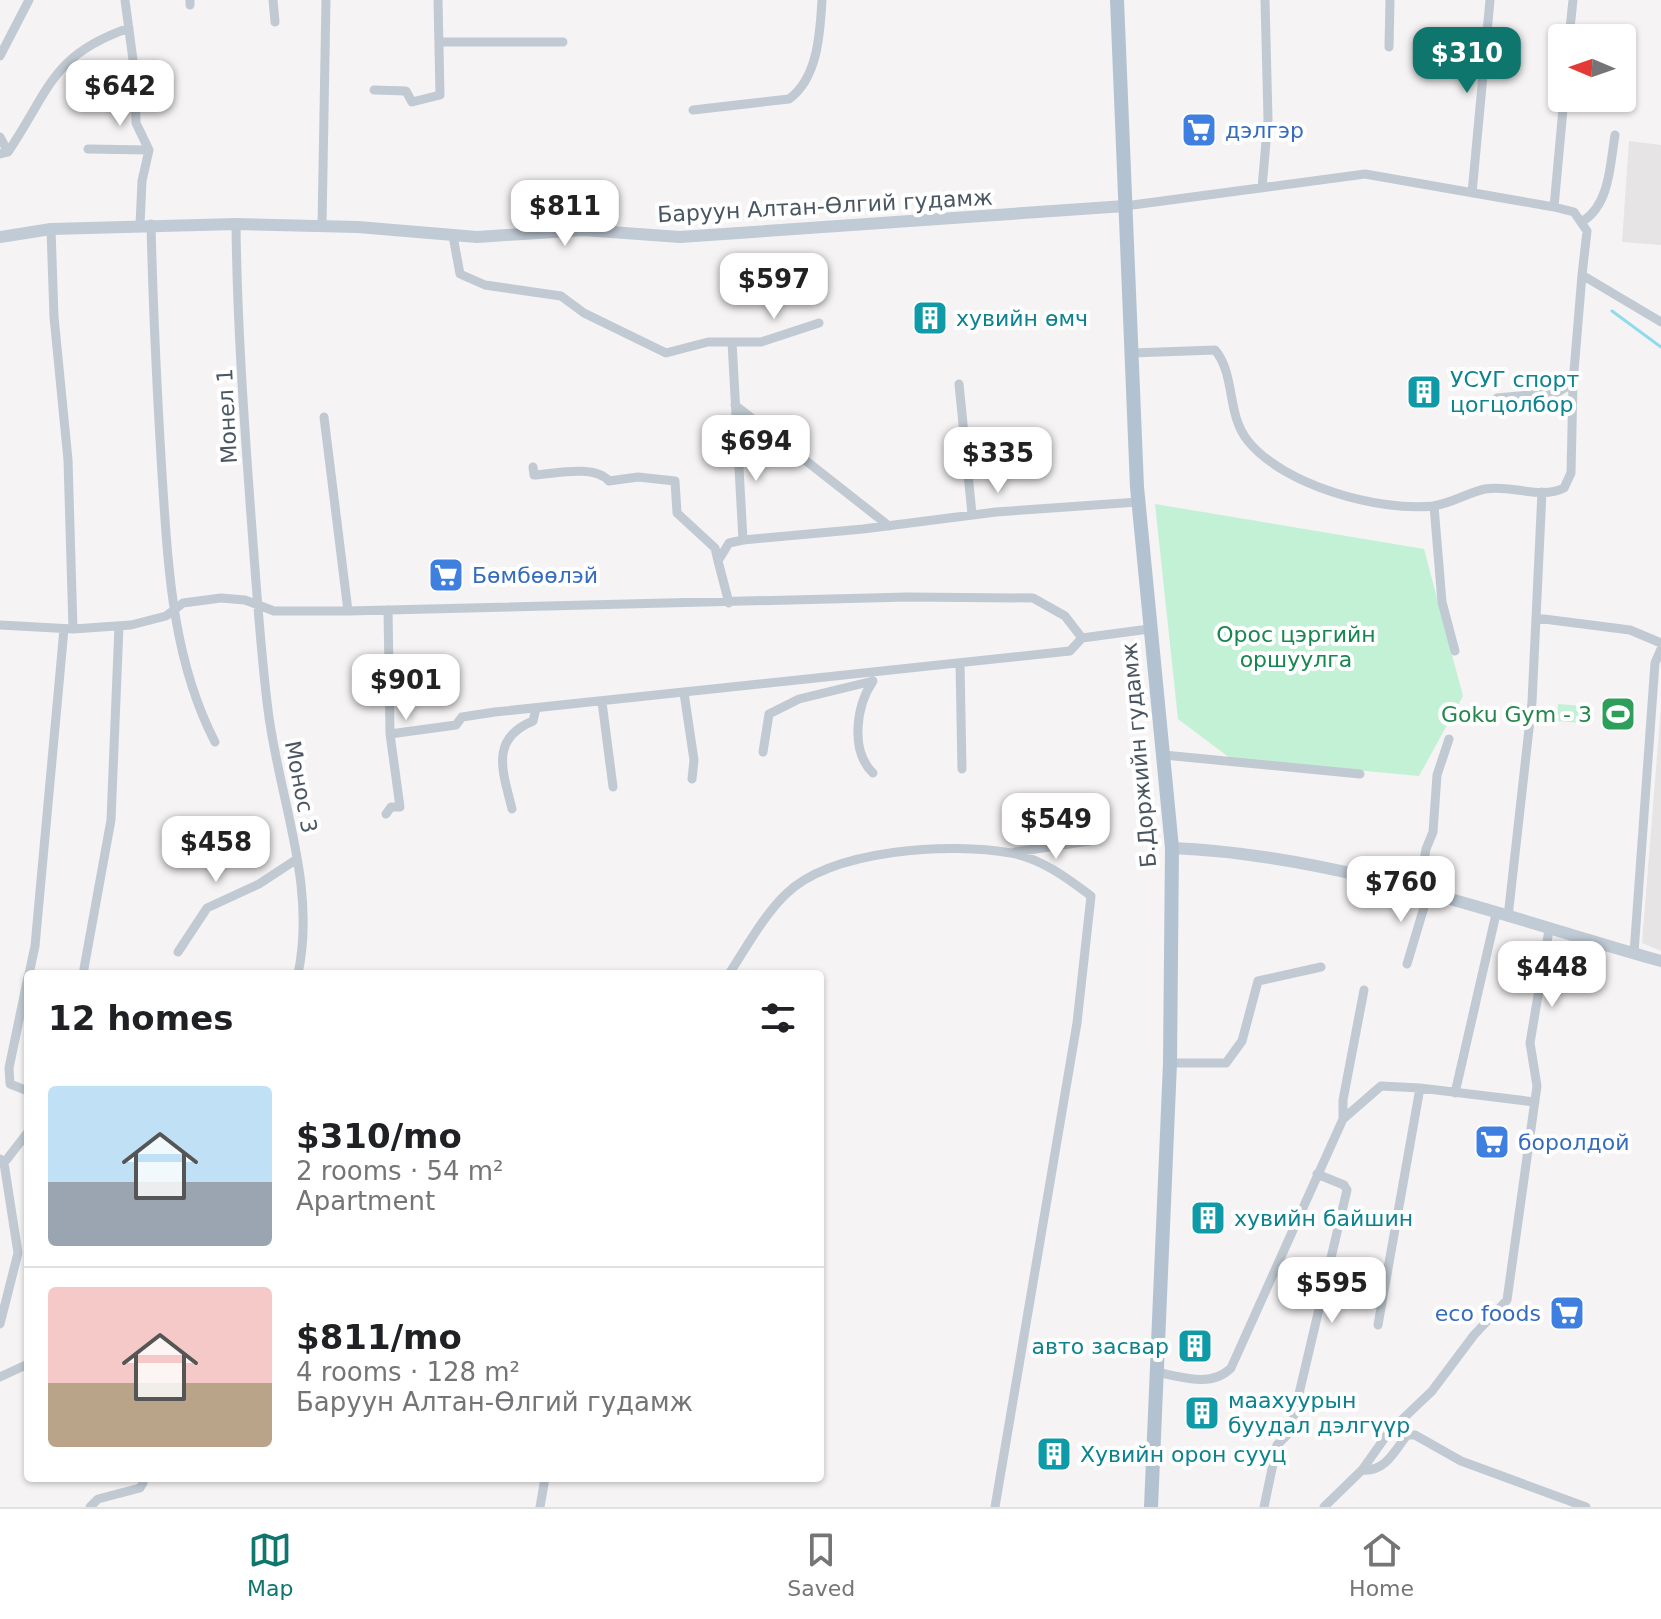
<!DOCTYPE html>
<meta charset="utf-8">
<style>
body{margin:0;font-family:"DejaVu Sans",sans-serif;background:#f2f2f2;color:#202124;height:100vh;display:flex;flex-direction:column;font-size:30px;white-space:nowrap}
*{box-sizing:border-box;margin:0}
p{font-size:26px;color:#757577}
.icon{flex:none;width:44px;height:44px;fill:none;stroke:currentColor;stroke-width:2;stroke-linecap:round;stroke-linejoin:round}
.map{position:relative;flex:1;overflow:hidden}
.panel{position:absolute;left:24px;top:970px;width:800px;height:512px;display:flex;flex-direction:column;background:#fff;border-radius:8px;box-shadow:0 2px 6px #0004}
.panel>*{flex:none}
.needle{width:52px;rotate:272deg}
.buttons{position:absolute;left:1548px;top:24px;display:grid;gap:16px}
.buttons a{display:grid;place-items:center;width:88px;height:88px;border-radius:8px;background:#fff;box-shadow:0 2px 6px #0004;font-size:40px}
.price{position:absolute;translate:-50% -68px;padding:0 18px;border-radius:16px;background:#fff;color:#222;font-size:26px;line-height:52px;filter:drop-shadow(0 2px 4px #0008)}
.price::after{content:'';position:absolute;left:50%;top:48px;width:24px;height:18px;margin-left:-12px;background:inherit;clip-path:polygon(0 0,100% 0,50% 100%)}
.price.selected{background:#0f766e;color:#fff}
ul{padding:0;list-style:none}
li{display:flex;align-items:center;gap:24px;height:200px;padding:0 24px}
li+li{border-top:2px solid #e0e0e0}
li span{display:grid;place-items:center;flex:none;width:224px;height:160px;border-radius:8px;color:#555}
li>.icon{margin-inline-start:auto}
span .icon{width:96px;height:96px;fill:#fffc;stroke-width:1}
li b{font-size:34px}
h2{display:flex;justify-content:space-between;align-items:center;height:96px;padding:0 24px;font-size:34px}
.menu{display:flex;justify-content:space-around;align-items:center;height:112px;border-top:2px solid #e0e0e0;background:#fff;font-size:22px;color:#757577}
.menu a{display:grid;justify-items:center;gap:4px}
.menu .selected{color:#0f766e}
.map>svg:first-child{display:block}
.education{fill:#e6e4e5}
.green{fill:#c3f1d5}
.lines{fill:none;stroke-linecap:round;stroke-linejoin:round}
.stream{stroke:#90daee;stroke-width:3}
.street{stroke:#c1cad2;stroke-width:9}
.secondary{stroke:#c1cbd6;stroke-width:12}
.primary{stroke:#b3c2d1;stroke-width:14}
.labels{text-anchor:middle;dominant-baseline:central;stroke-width:8;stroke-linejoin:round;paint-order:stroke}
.shop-label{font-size:22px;fill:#366cbe;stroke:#fff;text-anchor:start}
.street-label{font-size:22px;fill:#4a5661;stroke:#fff}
.culture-label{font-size:22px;fill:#0d838f;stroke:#fff;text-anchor:start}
.park-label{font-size:22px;fill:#17864f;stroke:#fff}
.leisure-label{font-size:22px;fill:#27864d;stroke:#fff;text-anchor:end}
</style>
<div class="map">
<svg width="1661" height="1507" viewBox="0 0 1661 1507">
<rect width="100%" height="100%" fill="#f5f3f3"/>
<!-- education -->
<path class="education" d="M 1629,141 L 1661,145 L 1661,245 L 1622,242 Z
M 1661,707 L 1661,951 L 1642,943 Z"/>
<!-- green -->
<path class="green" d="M 1155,504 L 1424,549 L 1463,696 L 1419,776 L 1230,758 L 1178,719 Z
M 1558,704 L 1583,706 L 1582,723 L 1557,721 Z"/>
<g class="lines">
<!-- stream -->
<path class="stream" d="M 1612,311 L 1661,347"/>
<!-- street -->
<path class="street" d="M 125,0 L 135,75 L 136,123 L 149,150 L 142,181 L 140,225
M 190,0 L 190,5
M 273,0 L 275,22
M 1569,38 L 1573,0
M 439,42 L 563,42
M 1389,47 L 1390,0
M 0,56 L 29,0
M 374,90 L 406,91 L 412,102 L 440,95 L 438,0
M 693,110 L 789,99 C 818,78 820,33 822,0
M 0,137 L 8,152
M 88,149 L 149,150
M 0,154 L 8,152 C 50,90 51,55 129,28
M 1262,188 L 1268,119 L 1265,0
M 1472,193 L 1490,0
M 1125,206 L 1365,174 L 1554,207 L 1574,212 L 1587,231 L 1582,275 L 1661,322
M 1554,207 L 1564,98
M 1583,221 C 1610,204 1610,164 1615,135
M 151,224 C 153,308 157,391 162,474 C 168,566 172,659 215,742
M 236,224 C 237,321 244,419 251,516 C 256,581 260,646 268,710 C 279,799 317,884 298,974
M 322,226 L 326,0
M 51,229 L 54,317 L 68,460 L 73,629
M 453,236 L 460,274 L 485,285 L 561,296 L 584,313 L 666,353 L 708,342 L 761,342 L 819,323
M 732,342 L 743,540 L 863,529 L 996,512 L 1138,502
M 1132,353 L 1215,350 C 1236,375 1226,414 1248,441 C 1283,485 1379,512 1433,506 C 1453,503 1469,492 1485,489 C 1511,484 1540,500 1564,488 L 1571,473 L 1573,383
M 959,384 L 972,514
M 1497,398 L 1558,392 L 1573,383 L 1582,275
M 735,405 L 889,526
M 324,417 L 348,611
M 533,467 L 534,475 C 554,474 594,464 609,481 L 638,477 L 675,481 L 677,513 L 715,548 L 718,561
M 1434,506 L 1442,602 L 1455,651
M 729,603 L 718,561 L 729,543 L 743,540
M 1536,618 L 1630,630 L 1661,643
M 0,625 L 73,629 L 131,625 L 166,616 L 183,603 L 221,598 L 245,600 L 274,611 L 348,611 L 908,597 L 1033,598 L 1065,616 L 1082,638 L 1149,629
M 960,663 L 962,769
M 873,681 C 856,706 850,751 873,773
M 684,693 L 694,760 L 692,779
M 602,702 L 613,787
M 390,734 L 456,725 L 462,717 L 495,712 L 1070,651 L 1082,638
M 763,752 L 769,714 L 799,699 L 873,681
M 1164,755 L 1360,774
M 512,809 C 503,772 489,739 533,721 L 536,708
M 386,814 L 391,807 L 400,807 L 390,734 L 388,610
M 1015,852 L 1096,840
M 1419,891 L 1426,849 L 1433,832 L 1437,775 L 1449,739
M 1508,917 L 1532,702 L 1542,492
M 178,952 L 207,908 L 259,884 L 297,859
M 1634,953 L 1655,663 L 1661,649
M 1407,964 L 1428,894
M 29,974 L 35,946 L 64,629
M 83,974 L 111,820 L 119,626
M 729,974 C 746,948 764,915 786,894 C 832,849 951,842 1011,853 C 1042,859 1067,878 1091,896 L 1077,1023 L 995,1507
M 28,977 L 9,1068 L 10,1084 L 28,1091
M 1170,1063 L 1226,1063 L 1242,1041 L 1258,981 L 1321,967
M 1455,1093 L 1496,914
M 1343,1119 L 1343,1100 L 1364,990
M 0,1159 L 4,1163 L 28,1132
M 0,1324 L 18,1253 L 4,1163
M 1378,1325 L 1420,1088 L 1535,1102
M 1156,1372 C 1182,1377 1211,1388 1231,1368 L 1343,1119 L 1381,1086 L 1420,1088
M 0,1377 L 28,1364
M 1362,1470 C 1385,1472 1394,1452 1407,1435 L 1415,1435 L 1461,1461 L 1586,1507
M 90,1507 L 98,1499 L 140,1488 L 143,1483
M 540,1507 L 545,1478
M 1264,1507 L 1277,1445 L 1290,1432 L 1347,1190 L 1344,1185 L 1317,1174
M 1324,1507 L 1362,1470 L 1389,1432 L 1432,1391 L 1474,1335 L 1507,1300 L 1537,1086 L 1530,1043 L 1549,930"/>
<!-- secondary -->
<path class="secondary" d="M 0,237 L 51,229 L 236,224 L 358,227 L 477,237 L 583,230 L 680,237 L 1125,206
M 1172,848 C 1341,855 1500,916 1661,961"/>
<!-- primary -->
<path class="primary" d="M 1117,0 L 1137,487 L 1172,848 L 1170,1063 L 1151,1507"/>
</g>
<!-- icons -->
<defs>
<symbol id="supermarket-square" viewBox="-11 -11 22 22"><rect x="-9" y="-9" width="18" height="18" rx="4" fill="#3f7fe0" stroke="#fff"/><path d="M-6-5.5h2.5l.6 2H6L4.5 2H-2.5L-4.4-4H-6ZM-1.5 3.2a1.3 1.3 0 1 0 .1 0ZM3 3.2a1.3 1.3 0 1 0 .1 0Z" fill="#fff"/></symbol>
<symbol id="building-square" viewBox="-11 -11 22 22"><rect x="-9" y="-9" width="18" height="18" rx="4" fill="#0f9aa8" stroke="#fff"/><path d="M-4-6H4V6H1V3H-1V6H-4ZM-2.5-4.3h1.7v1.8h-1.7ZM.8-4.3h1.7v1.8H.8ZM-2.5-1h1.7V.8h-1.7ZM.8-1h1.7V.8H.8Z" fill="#fff"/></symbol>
<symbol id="stadium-square" viewBox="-11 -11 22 22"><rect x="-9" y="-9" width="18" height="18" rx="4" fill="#2e9e5b" stroke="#fff"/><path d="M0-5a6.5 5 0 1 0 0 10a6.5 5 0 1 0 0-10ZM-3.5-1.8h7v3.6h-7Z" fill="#fff"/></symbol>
</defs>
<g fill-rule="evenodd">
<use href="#supermarket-square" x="1179" y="110" width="40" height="40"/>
<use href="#building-square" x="910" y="298" width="40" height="40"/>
<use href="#building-square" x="1404" y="372" width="40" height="40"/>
<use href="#supermarket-square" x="426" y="555" width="40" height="40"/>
<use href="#stadium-square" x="1598" y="694" width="40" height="40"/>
<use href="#supermarket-square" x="1472" y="1122" width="40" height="40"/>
<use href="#building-square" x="1188" y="1198" width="40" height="40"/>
<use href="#supermarket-square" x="1547" y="1293" width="40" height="40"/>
<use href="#building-square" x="1175" y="1326" width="40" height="40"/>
<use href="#building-square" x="1182" y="1393" width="40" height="40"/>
<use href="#building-square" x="1034" y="1434" width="40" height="40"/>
</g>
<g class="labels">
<!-- shop labels -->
<g class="shop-label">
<text x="1225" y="130">дэлгэр</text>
<text x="472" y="575">Бөмбөөлэй</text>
<text x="1518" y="1142">боролдой</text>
<text x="1541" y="1313" text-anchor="end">eco foods</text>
</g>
<!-- street labels -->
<g class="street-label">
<text transform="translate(825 206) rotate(-3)">Баруун Алтан-Өлгий гудамж</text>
<text transform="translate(227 416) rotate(-93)">Монел 1</text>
<text transform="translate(1139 755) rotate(-95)">Б.Доржийн гудамж</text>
<text transform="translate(301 787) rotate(79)">Монос 3</text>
</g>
<!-- culture labels -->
<g class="culture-label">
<text x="956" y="318">хувийн өмч</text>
<text x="1450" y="379">УСУГ спорт<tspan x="1450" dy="25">цогцолбор</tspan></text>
<text x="1234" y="1218">хувийн байшин</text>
<text x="1169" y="1346" text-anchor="end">авто засвар</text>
<text x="1228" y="1400">маахуурын<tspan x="1228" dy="25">буудал дэлгүүр</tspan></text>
<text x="1080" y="1454">Хувийн орон сууц</text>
</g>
<!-- park labels -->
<g class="park-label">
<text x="1296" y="634">Орос цэргийн<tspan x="1296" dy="25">оршуулга</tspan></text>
</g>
<!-- leisure labels -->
<g class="leisure-label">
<text x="1592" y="714">Goku Gym - 3</text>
</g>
</g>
</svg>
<div class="buttons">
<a><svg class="needle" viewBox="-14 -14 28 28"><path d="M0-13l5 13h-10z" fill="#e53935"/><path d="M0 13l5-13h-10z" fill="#757577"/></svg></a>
</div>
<b class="price selected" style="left:1467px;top:95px">$310</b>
<b class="price" style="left:120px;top:128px">$642</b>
<b class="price" style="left:565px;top:248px">$811</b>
<b class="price" style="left:774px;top:321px">$597</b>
<b class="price" style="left:756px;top:483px">$694</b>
<b class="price" style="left:998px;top:495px">$335</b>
<b class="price" style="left:406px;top:722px">$901</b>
<b class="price" style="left:1056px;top:861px">$549</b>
<b class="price" style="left:216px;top:884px">$458</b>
<b class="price" style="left:1401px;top:924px">$760</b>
<b class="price" style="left:1552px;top:1009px">$448</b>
<b class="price" style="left:1332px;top:1325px">$595</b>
<section class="panel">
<h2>12 homes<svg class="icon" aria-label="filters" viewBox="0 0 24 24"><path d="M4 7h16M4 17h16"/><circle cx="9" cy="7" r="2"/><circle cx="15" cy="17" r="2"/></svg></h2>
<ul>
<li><span style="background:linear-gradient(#bfe0f5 60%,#9aa5b1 0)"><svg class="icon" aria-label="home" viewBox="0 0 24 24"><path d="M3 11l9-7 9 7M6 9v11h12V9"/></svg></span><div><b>$310/mo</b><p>2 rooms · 54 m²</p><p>Apartment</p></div></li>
<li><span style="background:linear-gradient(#f6c9c9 60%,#b9a48a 0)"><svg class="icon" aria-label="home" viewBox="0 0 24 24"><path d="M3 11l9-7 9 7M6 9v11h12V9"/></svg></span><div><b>$811/mo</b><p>4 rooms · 128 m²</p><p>Баруун Алтан-Өлгий гудамж</p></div></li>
</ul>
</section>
</div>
<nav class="menu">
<a class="selected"><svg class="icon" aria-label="map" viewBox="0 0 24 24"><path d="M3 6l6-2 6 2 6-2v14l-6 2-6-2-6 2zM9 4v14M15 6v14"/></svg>Map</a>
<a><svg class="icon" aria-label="saved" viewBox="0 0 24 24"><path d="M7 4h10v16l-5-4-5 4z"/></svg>Saved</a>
<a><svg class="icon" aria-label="home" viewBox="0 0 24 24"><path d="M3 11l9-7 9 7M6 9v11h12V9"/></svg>Home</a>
</nav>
